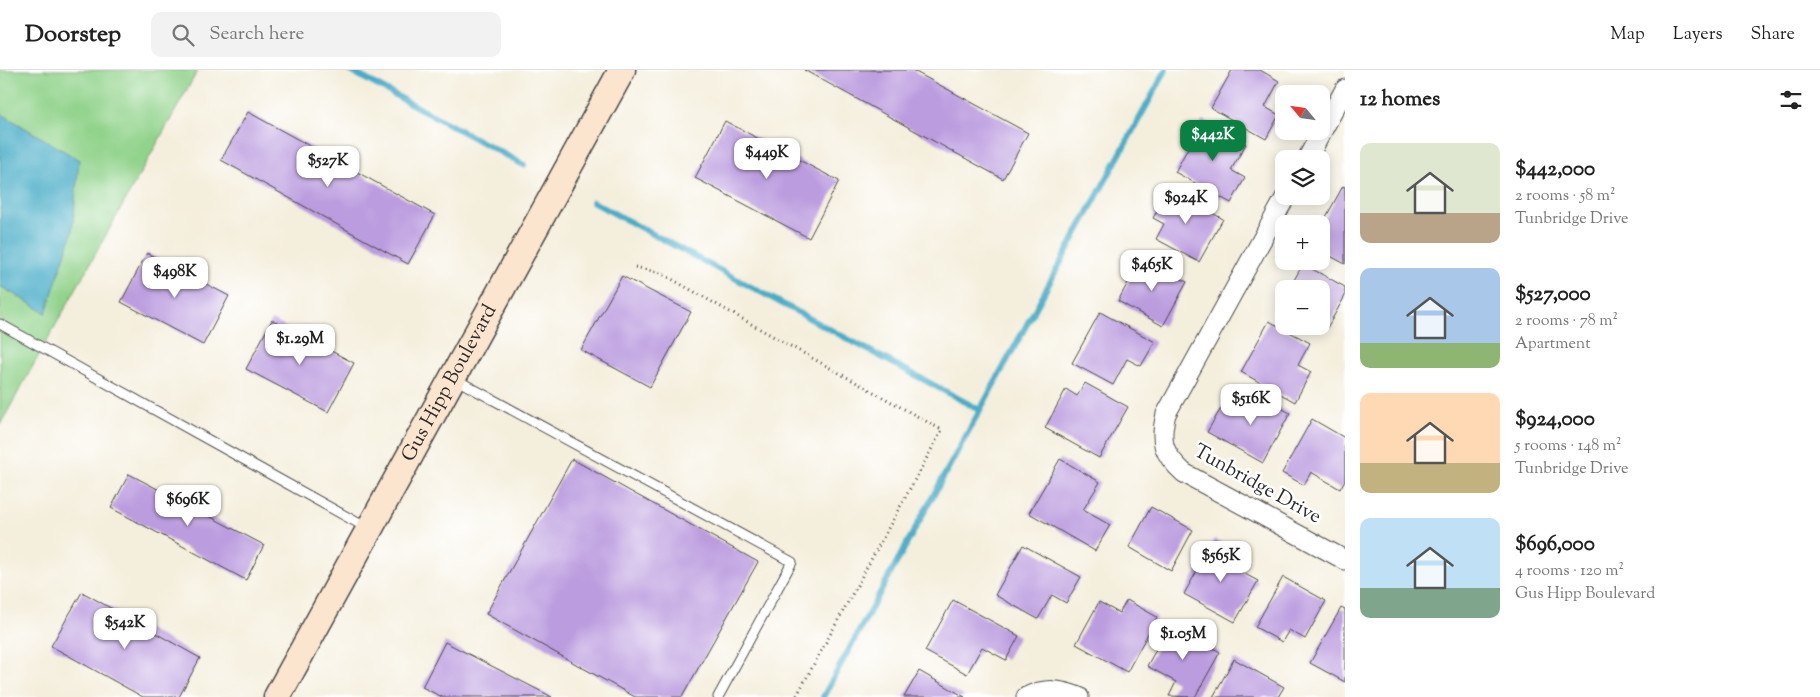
<!DOCTYPE html>
<meta charset="utf-8">
<style>
body{margin:0;font-family:"Sorts Mill Goudy",serif;background:#f2f2f2;color:#222;height:100vh;display:flex;flex-direction:column;font-size:19px;white-space:nowrap}
*{box-sizing:border-box;margin:0}
p{font-size:16px;color:#767676}
.icon{flex:none;width:28px;height:28px;fill:none;stroke:currentColor;stroke-width:2;stroke-linecap:round;stroke-linejoin:round}
.map{position:relative;flex:1;overflow:hidden}
.side{display:flex;flex-direction:column;background:#fff;width:475px}
.side>*{flex:none}
.needle{width:32px;rotate:299deg}
.fabs{position:absolute;left:1275px;top:15px;display:grid;gap:10px}
.fabs a{display:grid;place-items:center;width:55px;height:55px;border-radius:10px;background:#fff;box-shadow:0 2px 12px #0003;font-size:25px}
.price{position:absolute;translate:-50% -42px;padding:0 11px;border-radius:10px;background:#fff;color:#222;font-size:16px;line-height:32px;filter:drop-shadow(0 1px 2px #0008)}
.price::after{content:'';position:absolute;left:50%;top:30px;width:15px;height:11px;margin-left:-8px;background:inherit;clip-path:polygon(0 0,100% 0,50% 100%)}
.price.selected{background:#0b8043;color:#fff}
ul{padding:0;list-style:none}
li{display:flex;align-items:center;gap:15px;height:125px;padding:0 15px}
li span{display:grid;place-items:center;flex:none;width:140px;height:100px;border-radius:10px;color:#555}
li>.icon{margin-inline-start:auto}
span .icon{width:60px;height:60px;fill:#fffc;stroke-width:1}
li b{font-size:21px}
h2{display:flex;justify-content:space-between;align-items:center;height:60px;padding:0 15px;font-size:21px}
header{display:flex;align-items:center;gap:30px;box-sizing:border-box;height:70px;padding:0 25px;background:#fff;border-bottom:1px solid #e0e0e0}
header strong{font-size:24px}
nav{display:flex;gap:28px;margin-inline-start:auto;font-size:18px}
.search{width:350px;height:45px;background:#f2f2f2;display:flex;align-items:center;gap:12px;box-sizing:border-box;padding:0 18px;border-radius:10px;color:#767676;font-size:19px}
main{display:flex;flex:1;min-height:0}
.map>svg:first-child{display:block}
.green{fill:#91d38b;stroke:#5e7f5b}
.water{fill:#48adc7;stroke:#3a6c79}
.lines{fill:none;stroke-linecap:round;stroke-linejoin:round}
.stream{stroke:#48adc7;stroke-width:6}
.building{fill:#bb9cdf}
.lane-casing{stroke:#494846;stroke-width:11}
.street-casing{stroke:#494846;stroke-width:21}
.secondary-casing{stroke:#494846;stroke-width:29}
.path{stroke:#494846;stroke-width:3;stroke-dasharray:1 4;stroke-linecap:butt}
.lane{stroke:#fff;stroke-width:9}
.street{stroke:#fff;stroke-width:19}
.secondary{stroke:#fbe5cf;stroke-width:26}
.labels{text-anchor:middle;dominant-baseline:central;stroke-width:5;stroke-linejoin:round;paint-order:stroke}
.street-label{font-size:20px;fill:#2b2b2b;stroke:#fff}
</style>
<header>
<strong>Doorstep</strong>
<div class="search"><svg class="icon" aria-label="search" viewBox="0 0 24 24"><circle cx="10" cy="10" r="6"/><path d="M15 15l6 6"/></svg>Search here</div>
<nav><a>Map</a><a>Layers</a><a>Share</a></nav>
</header>
<main>
<div class="map">
<svg width="1345" height="627" viewBox="0 0 1345 627">
<rect width="100%" height="100%" fill="#fff"/>
<filter id="ink" filterUnits="userSpaceOnUse"><feTurbulence type="fractalNoise" baseFrequency=".02" numOctaves="2"/><feDisplacementMap in="SourceGraphic" scale="10" xChannelSelector="R" yChannelSelector="G"/><feConvolveMatrix kernelMatrix="1 2 1 2 8 2 1 2 1" color-interpolation-filters="sRGB"/></filter>
<filter id="wash" filterUnits="userSpaceOnUse"><feTurbulence type="fractalNoise" baseFrequency=".0096" numOctaves="4" result="noise"/><feDisplacementMap in="SourceGraphic" scale="20" xChannelSelector="R" yChannelSelector="G"/><feGaussianBlur stdDeviation="1.12" result="paint"/><feColorMatrix in="noise" values="0 0 0 0 0 0 0 0 0 0 0 0 0 0 0 0 0 1.4 0 .05"/><feComposite in="paint" operator="in"/></filter>
<g filter="url(#wash)">
<rect width="100%" height="100%" fill="#f4eedc"/>
<!-- green -->
<path class="green" d="M 0,0 L 198,0 L 0,355 L 0,216 L 46,243 L 79,90 L 0,43 Z"/>
<!-- water -->
<path class="water" d="M 0,43 L 79,90 L 72,163 L 46,243 L 0,216 Z"/>
<g class="lines">
<!-- stream -->
<path class="stream" d="M 349,0 L 524,95
M 593,132 L 980,340
M 823,627 L 1166,0"/>
</g>
<g id="blocks">
<!-- building -->
<path class="building" d="M 804,0 L 912,0 L 1028,63 L 1003,109 Z
M 1232,0 L 1260,0 L 1279,11 L 1265,37 L 1279,45 L 1266,69 L 1211,38 Z
M 248,42 L 435,145 L 408,194 L 221,90 Z
M 1203,50 L 1246,74 L 1231,100 L 1245,108 L 1231,133 L 1175,102 Z
M 725,51 L 839,111 L 809,168 L 695,108 Z
M 1343,116 L 1345,117 L 1345,194 L 1321,181 L 1321,156 Z
M 1169,119 L 1223,149 L 1199,192 L 1156,169 L 1164,154 L 1153,148 Z
M 147,183 L 229,226 L 203,275 L 121,232 Z
M 1142,187 L 1187,212 L 1163,256 L 1118,231 Z
M 1303,194 L 1345,217 L 1345,226 L 1327,258 L 1321,255 L 1321,219 L 1289,219 Z
M 622,206 L 691,242 L 650,317 L 581,280 Z
M 1100,242 L 1155,272 L 1141,296 L 1127,289 L 1113,315 L 1072,293 Z
M 272,250 L 354,293 L 328,342 L 246,299 Z
M 1269,251 L 1310,273 L 1298,295 L 1311,302 L 1295,332 L 1241,302 Z
M 1085,313 L 1128,337 L 1099,388 L 1045,358 L 1066,319 L 1077,326 Z
M 1249,320 L 1290,343 L 1263,393 L 1207,362 L 1223,335 L 1236,343 Z
M 1312,349 L 1345,368 L 1345,410 L 1340,419 L 1311,402 L 1304,415 L 1282,403 Z
M 572,389 L 758,492 L 682,627 L 635,627 L 486,544 Z
M 1060,389 L 1100,412 L 1083,440 L 1110,455 L 1095,481 L 1029,443 Z
M 129,404 L 264,475 L 246,510 L 111,438 Z
M 1151,437 L 1193,460 L 1171,501 L 1129,477 Z
M 1215,469 L 1240,483 L 1232,497 L 1258,511 L 1235,552 L 1184,524 Z
M 1023,475 L 1081,507 L 1066,533 L 1052,525 L 1038,549 L 995,525 Z
M 1283,507 L 1326,531 L 1305,569 L 1289,560 L 1282,572 L 1255,557 Z
M 82,522 L 200,588 L 179,627 L 143,627 L 51,576 Z
M 953,530 L 1019,566 L 1006,590 L 982,577 L 967,604 L 925,581 Z
M 1127,530 L 1157,547 L 1127,602 L 1076,574 L 1099,532 L 1119,543 Z
M 1341,538 L 1345,540 L 1345,612 L 1310,593 Z
M 1170,554 L 1220,582 L 1195,627 L 1169,626 L 1176,612 L 1147,596 Z
M 445,572 L 552,627 L 442,627 L 422,617 Z
M 1234,589 L 1284,617 L 1278,627 L 1213,627 Z
M 919,601 L 965,627 L 904,627 Z"/>
</g>
</g>
<g filter="url(#ink)">
<use href="#blocks" fill-opacity="0" stroke="#494846" stroke-width="1"/>
<g class="lines">
<defs>
<path id="lane" d="M 0,254 L 367,458
M 455,309 L 792,492 L 718,627"/>
<path id="street" d="M 1307,89 L 1345,19
M 1286,126 L 1166,344 C 1159,372 1163,384 1184,403 L 1345,490
M 1026,627 C 1045,618 1060,619 1079,627"/>
<g id="secondary">
<path id="s1" d="M 277,627 L 622,0"/>
</g>
</defs>
<!-- lane casing -->
<use href="#lane" class="lane-casing"/>
<!-- street casing -->
<use href="#street" class="street-casing"/>
<!-- secondary casing -->
<use href="#secondary" class="secondary-casing"/>
<!-- path -->
<path class="path" d="M 635,197 L 661,203 L 776,268 L 942,360 L 796,627"/>
<!-- lane -->
<use href="#lane" class="lane"/>
<!-- street -->
<use href="#street" class="street"/>
<!-- secondary -->
<use href="#secondary" class="secondary"/>
</g>
</g>
<g class="labels">
<!-- street labels -->
<g class="street-label">
<text stroke="none"><textPath href="#s1" startOffset="358">Gus Hipp Boulevard</textPath></text>
<text transform="translate(1257 415) rotate(29)">Tunbridge Drive</text>
</g>
</g>
</svg>
<div class="fabs">
<a><svg class="needle" viewBox="-14 -14 28 28"><path d="M0-13l5 13h-10z" fill="#e53935"/><path d="M0 13l5-13h-10z" fill="#767676"/></svg></a>
<a><svg class="icon" aria-label="layers" viewBox="0 0 24 24"><path d="M12 4l9 5-9 5-9-5zM3 14l9 5 9-5"/></svg></a>
<a>+</a>
<a>−</a>
</div>
<b class="price selected" style="left:1213px;top:92px">$442K</b>
<b class="price" style="left:767px;top:110px">$449K</b>
<b class="price" style="left:328px;top:118px">$527K</b>
<b class="price" style="left:1186px;top:155px">$924K</b>
<b class="price" style="left:1152px;top:222px">$465K</b>
<b class="price" style="left:175px;top:229px">$498K</b>
<b class="price" style="left:300px;top:296px">$1.29M</b>
<b class="price" style="left:1251px;top:356px">$516K</b>
<b class="price" style="left:188px;top:457px">$696K</b>
<b class="price" style="left:1221px;top:513px">$565K</b>
<b class="price" style="left:125px;top:580px">$542K</b>
<b class="price" style="left:1183px;top:591px">$1.05M</b>
</div>
<section class="side">
<h2>12 homes<svg class="icon" aria-label="filters" viewBox="0 0 24 24"><path d="M4 7h16M4 17h16"/><circle cx="9" cy="7" r="2"/><circle cx="15" cy="17" r="2"/></svg></h2>
<ul>
<li><span style="background:linear-gradient(#dfe7d0 70%,#b9a48a 0)"><svg class="icon" aria-label="home" viewBox="0 0 24 24"><path d="M3 11l9-7 9 7M6 9v11h12V9"/></svg></span><div><b>$442,000</b><p>2 rooms · 58 m²</p><p>Tunbridge Drive</p></div></li>
<li><span style="background:linear-gradient(#a9c7e8 75%,#8fb573 0)"><svg class="icon" aria-label="home" viewBox="0 0 24 24"><path d="M3 11l9-7 9 7M6 9v11h12V9"/></svg></span><div><b>$527,000</b><p>2 rooms · 78 m²</p><p>Apartment</p></div></li>
<li><span style="background:linear-gradient(#ffd9b3 70%,#c2b280 0)"><svg class="icon" aria-label="home" viewBox="0 0 24 24"><path d="M3 11l9-7 9 7M6 9v11h12V9"/></svg></span><div><b>$924,000</b><p>5 rooms · 148 m²</p><p>Tunbridge Drive</p></div></li>
<li><span style="background:linear-gradient(#bfe0f5 70%,#7fa58c 0)"><svg class="icon" aria-label="home" viewBox="0 0 24 24"><path d="M3 11l9-7 9 7M6 9v11h12V9"/></svg></span><div><b>$696,000</b><p>4 rooms · 120 m²</p><p>Gus Hipp Boulevard</p></div></li>
</ul>
</section>
</main>
